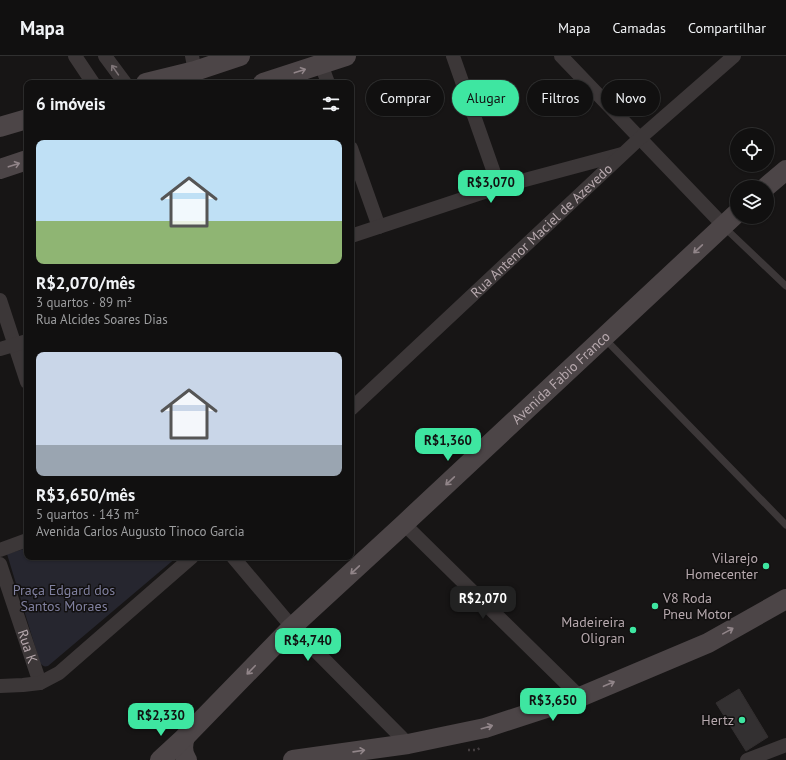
<!DOCTYPE html>
<html lang="pt">
<meta charset="utf-8">
<style>
body{margin:0;font-family:"PT Sans",sans-serif;background:#1a1919;color:#f1f3f6;height:100vh;display:flex;flex-direction:column;font-size:15px;white-space:nowrap}
*{box-sizing:border-box;margin:0}
p{font-size:13px;color:#9c9d9f}
.icon{flex:none;width:22px;height:22px;fill:none;stroke:currentColor;stroke-width:2;stroke-linecap:round;stroke-linejoin:round}
.map{position:relative;flex:1;overflow:hidden}
.sheet{position:absolute;left:24px;top:24px;width:330px;height:480px;display:flex;flex-direction:column;background:#111010;border-radius:8px;box-shadow:0 1px 3px #0004,0 0 0 1px #303030}
.sheet>*{flex:none}
.top-card{position:absolute;left:366px;top:24px;width:360px;height:36px;display:flex;gap:8px}
.buttons{position:absolute;left:730px;top:72px;display:grid;gap:8px}
.buttons a{display:grid;place-items:center;width:44px;height:44px;border-radius:50%;background:#111010;box-shadow:0 1px 3px #0004,0 0 0 1px #303030;font-size:20px}
.price{position:absolute;translate:-50% -34px;padding:0 9px;border-radius:8px;background:#3ee6a1;color:#111;font-size:13px;line-height:26px;filter:drop-shadow(0 1px 2px #0008)}
.price::after{content:'';position:absolute;left:50%;top:24px;width:12px;height:9px;margin-left:-6px;background:inherit;clip-path:polygon(0 0,100% 0,50% 100%)}
.price.active{background:#222;color:#fff}
ul{padding:0;list-style:none}
li{display:grid;align-content:center;gap:8px;height:212px;padding:0 12px}
li span{display:grid;place-items:center;height:124px;border-radius:8px;color:#555}
li>.icon{margin-inline-start:auto}
span .icon{width:72px;height:72px;fill:#fffc;stroke-width:1}
li b{font-size:17px}
h2{display:flex;justify-content:space-between;align-items:center;height:48px;padding:0 12px;font-size:17px}
.tag{padding:0 14px;border-radius:18px;background:#111010;box-shadow:0 1px 3px #0004,0 0 0 1px #303030;font-size:14px;line-height:36px}
.tag.active{background:#3ee6a1;color:#111}
header{display:flex;align-items:center;gap:24px;box-sizing:border-box;height:56px;padding:0 20px;background:#111010;border-bottom:1px solid #303030}
header strong{font-size:19px}
nav{display:flex;gap:22px;margin-inline-start:auto;font-size:14px}
.map>svg:first-child{display:block}
.green{fill:#26262f}
.building{fill:#333031;stroke:#332f30}
.lines{fill:none;stroke-linecap:round;stroke-linejoin:round}
.path{stroke:#433d3f;stroke-width:2.5;stroke-dasharray:2 3;stroke-linecap:butt}
.lane{stroke:#3c3738;stroke-width:7}
.street{stroke:#3c3738;stroke-width:14}
.secondary{stroke:#4c4547;stroke-width:20}
.oneway{stroke:#7f7578}
.oneway2{stroke:#918589}
.poi-dot{fill:#3ee6a1;stroke:#121010;stroke-width:1.5}
.labels{text-anchor:middle;dominant-baseline:central;stroke-width:3;stroke-linejoin:round;paint-order:stroke}
.street-label{font-size:14px;fill:#b6a8ad;stroke:#121010}
.poi-label{font-size:14px;fill:#b6a8ad;stroke:#121010;text-anchor:end}
.park-label{font-size:14px;fill:#8081a0;stroke:#121010}
</style>
<header>
<strong>Mapa</strong>
<nav><a>Mapa</a><a>Camadas</a><a>Compartilhar</a></nav>
</header>
<div class="map">
<svg width="786" height="704" viewBox="0 0 786 704">
<rect width="100%" height="100%" fill="#171515"/>
<!-- green -->
<path class="green" d="M 27,492 L 27,501 L 177,501 L 48,610 C 44,611 43,610 40,607 L 7,498 Z"/>
<!-- building -->
<path class="building" d="M 739,633 L 768,681 L 746,695 L 716,647 Z"/>
<g class="lines">
<!-- path -->
<path class="path" d="M 468,694 L 477,694 L 481,691"/>
<!-- lane -->
<path class="lane" d="M 724,171 L 786,230
M 604,282 L 786,469"/>
<!-- street -->
<g class="street">
<path d="M 75,0 L 93,27"/>
<path d="M 105,0 L 125,27"/>
<path d="M 192,0 L 195,15"/>
<path d="M 453,0 L 499,131"/>
<path d="M 561,0 L 723,169"/>
<path d="M 321,8 L 328,27"/>
<path d="M 351,92 L 379,171"/>
<path d="M 351,180 L 499,131 L 622,98"/>
<path d="M 0,244 L 27,326"/>
<path d="M 0,293 L 27,285"/>
<path id="s1" d="M 351,353 L 639,83 L 734,0"/>
<path d="M 404,468 L 580,641"/>
<path d="M 0,494 L 27,484"/>
<path d="M 233,501 L 292,571 L 408,688"/>
<path id="s2" d="M 0,508 L 40,627"/>
<path d="M 0,630 L 23,629 L 40,627 L 59,617 L 192,501"/>
<path d="M 747,704 L 786,689"/>
</g>
<!-- secondary -->
<g class="secondary">
<path d="M 146,27 L 195,15 L 240,0"/>
<path d="M 263,27 L 346,0"/>
<path d="M 0,71 L 27,63"/>
<path d="M 0,113 L 27,104"/>
<path d="M 766,131 L 786,114"/>
<path d="M 185,681 C 182,690 182,697 187,704"/>
<path id="s3" d="M 160,704 L 185,681 L 292,571 L 404,468 L 737,157"/>
<path d="M 293,704 L 408,688 L 485,672 L 580,641 L 708,587 L 786,543"/>
</g>
</g>
<!-- one-way arrows -->
<defs><path id="oneway-shaft" d="M-6 0H5M1.5-3L5.5 0L1.5 3" fill="none" stroke-width="1.6" stroke-linecap="round" stroke-linejoin="round"/></defs>
<use class="oneway" href="#oneway-shaft" transform="translate(115 14) rotate(-125)"/>
<g class="oneway2">
<use href="#oneway-shaft" transform="translate(300 15) rotate(-18)"/>
<use href="#oneway-shaft" transform="translate(14 109) rotate(-18)"/>
<use href="#oneway-shaft" transform="translate(698 193) rotate(137)"/>
<use href="#oneway-shaft" transform="translate(450 425) rotate(137)"/>
<use href="#oneway-shaft" transform="translate(355 514) rotate(137)"/>
<use href="#oneway-shaft" transform="translate(728 575) rotate(-29)"/>
<use href="#oneway-shaft" transform="translate(251 614) rotate(134)"/>
<use href="#oneway-shaft" transform="translate(609 628) rotate(-23)"/>
<use href="#oneway-shaft" transform="translate(487 671) rotate(-16)"/>
<use href="#oneway-shaft" transform="translate(359 695) rotate(-8)"/>
</g>
<!-- markers -->
<g class="poi-dot">
<circle cx="766" cy="510" r="4"/>
<circle cx="655" cy="550" r="4"/>
<circle cx="633" cy="574" r="4"/>
<circle cx="742" cy="664" r="4"/>
</g>
<g class="labels">
<!-- street labels -->
<g class="street-label">
<text stroke="none"><textPath href="#s1" startOffset="261">Rua Antenor Maciel de Azevedo</textPath></text>
<text stroke="none"><textPath href="#s3" startOffset="554">Avenida Fabio Franco</textPath></text>
<text stroke="none"><textPath href="#s2" startOffset="87">Rua K</textPath></text>
</g>
<!-- poi labels -->
<g class="poi-label">
<text x="758" y="502">Vilarejo<tspan x="758" dy="16">Homecenter</tspan></text>
<text x="663" y="542" text-anchor="start">V8 Roda<tspan x="663" dy="16">Pneu Motor</tspan></text>
<text x="625" y="566">Madeireira<tspan x="625" dy="16">Oligran</tspan></text>
<text x="734" y="664">Hertz</text>
</g>
<!-- park labels -->
<g class="park-label">
<text x="64" y="534">Praça Edgard dos<tspan x="64" dy="16">Santos Moraes</tspan></text>
</g>
</g>
</svg>
<div class="buttons">
<a><svg class="icon" aria-label="locate" viewBox="0 0 24 24"><circle cx="12" cy="12" r="6"/><path d="M12 2v4M12 18v4M2 12h4M18 12h4"/></svg></a>
<a><svg class="icon" aria-label="layers" viewBox="0 0 24 24"><path d="M12 4l9 5-9 5-9-5zM3 14l9 5 9-5"/></svg></a>
</div>
<b class="price" style="left:491px;top:148px">R$3,070</b>
<b class="price" style="left:448px;top:406px">R$1,360</b>
<b class="price active" style="left:483px;top:564px">R$2,070</b>
<b class="price" style="left:308px;top:606px">R$4,740</b>
<b class="price" style="left:553px;top:666px">R$3,650</b>
<b class="price" style="left:161px;top:681px">R$2,330</b>
<div class="top-card">
<a class="tag">Comprar</a>
<a class="tag active">Alugar</a>
<a class="tag">Filtros</a>
<a class="tag">Novo</a>
</div>
<section class="sheet">
<h2>6 imóveis<svg class="icon" aria-label="filters" viewBox="0 0 24 24"><path d="M4 7h16M4 17h16"/><circle cx="9" cy="7" r="2"/><circle cx="15" cy="17" r="2"/></svg></h2>
<ul>
<li><span style="background:linear-gradient(#bfe0f5 65%,#8fb573 0)"><svg class="icon" aria-label="home" viewBox="0 0 24 24"><path d="M3 11l9-7 9 7M6 9v11h12V9"/></svg></span><div><b>R$2,070/mês</b><p>3 quartos · 89 m²</p><p>Rua Alcides Soares Dias</p></div></li>
<li><span style="background:linear-gradient(#c9d6e8 75%,#9aa5b1 0)"><svg class="icon" aria-label="home" viewBox="0 0 24 24"><path d="M3 11l9-7 9 7M6 9v11h12V9"/></svg></span><div><b>R$3,650/mês</b><p>5 quartos · 143 m²</p><p>Avenida Carlos Augusto Tinoco Garcia</p></div></li>
</ul>
</section>
</div>
